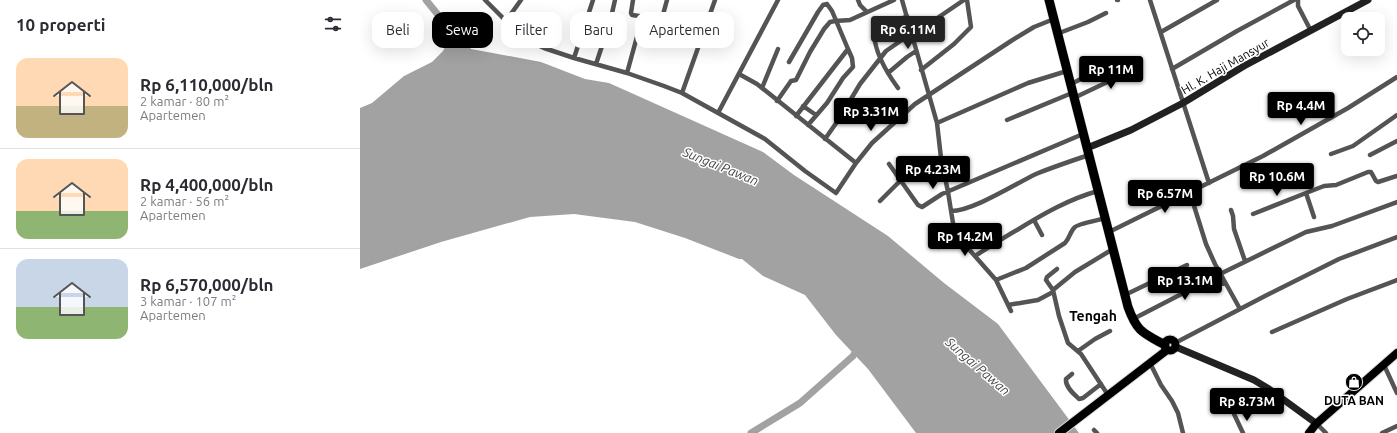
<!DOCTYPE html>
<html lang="id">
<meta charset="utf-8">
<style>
body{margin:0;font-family:Ubuntu,sans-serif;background:#f7f7f7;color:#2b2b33;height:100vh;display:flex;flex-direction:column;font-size:15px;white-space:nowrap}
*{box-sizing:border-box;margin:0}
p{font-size:13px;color:#7c7c81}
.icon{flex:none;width:22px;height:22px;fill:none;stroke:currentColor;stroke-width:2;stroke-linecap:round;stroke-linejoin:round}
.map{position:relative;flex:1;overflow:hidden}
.panel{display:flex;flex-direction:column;background:#fff;width:360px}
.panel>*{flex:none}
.banner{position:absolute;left:12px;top:12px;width:380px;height:36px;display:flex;gap:8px}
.buttons{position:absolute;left:981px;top:12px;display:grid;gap:8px}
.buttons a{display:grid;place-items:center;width:44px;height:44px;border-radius:8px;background:#fff;box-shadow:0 4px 16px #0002;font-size:20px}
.price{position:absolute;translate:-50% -34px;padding:0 9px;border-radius:4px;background:#000;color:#fff;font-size:13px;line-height:26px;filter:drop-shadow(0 1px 2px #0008)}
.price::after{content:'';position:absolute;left:50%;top:24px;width:12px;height:9px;margin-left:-6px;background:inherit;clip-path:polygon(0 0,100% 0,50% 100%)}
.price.active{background:#222;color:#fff}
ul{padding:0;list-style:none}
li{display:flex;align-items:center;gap:12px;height:100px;padding:0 16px}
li+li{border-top:1px solid #e1e1e2}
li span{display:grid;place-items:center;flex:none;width:112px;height:80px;border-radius:12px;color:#555}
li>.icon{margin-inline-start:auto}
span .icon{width:48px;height:48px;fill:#fffc;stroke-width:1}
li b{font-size:17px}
h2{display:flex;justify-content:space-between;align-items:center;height:48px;padding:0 16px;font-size:17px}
.pill{padding:0 14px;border-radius:12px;background:#fff;box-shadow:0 4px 16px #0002;font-size:14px;line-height:36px}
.pill.active{background:#000;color:#fff}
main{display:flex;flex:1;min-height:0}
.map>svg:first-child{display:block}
.water{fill:#a2a2a2}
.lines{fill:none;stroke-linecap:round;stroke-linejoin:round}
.river{stroke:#a2a2a2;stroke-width:7}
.primary-casing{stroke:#dbdbdb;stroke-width:10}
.highway-casing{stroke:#dbdbdb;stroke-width:10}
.street{stroke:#545454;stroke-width:4.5}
.secondary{stroke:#212121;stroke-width:7}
.primary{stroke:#000;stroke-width:8}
.highway{stroke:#000;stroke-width:9}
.labels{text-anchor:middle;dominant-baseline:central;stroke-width:3;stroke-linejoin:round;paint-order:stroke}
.street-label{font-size:12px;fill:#000;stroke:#fff}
.poi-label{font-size:12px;font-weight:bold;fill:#000;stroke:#fff}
.water-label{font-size:13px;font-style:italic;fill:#434343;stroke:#fff}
.quarter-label{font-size:14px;font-weight:bold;fill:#000;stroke:#fff}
</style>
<main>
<section class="panel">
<h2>10 properti<svg class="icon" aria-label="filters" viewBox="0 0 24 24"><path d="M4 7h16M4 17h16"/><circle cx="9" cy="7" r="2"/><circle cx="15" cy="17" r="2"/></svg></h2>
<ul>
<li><span style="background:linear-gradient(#ffd9b3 60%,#c2b280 0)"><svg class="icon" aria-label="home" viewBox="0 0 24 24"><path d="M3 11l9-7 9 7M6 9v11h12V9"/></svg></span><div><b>Rp 6,110,000/bln</b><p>2 kamar · 80 m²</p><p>Apartemen</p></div></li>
<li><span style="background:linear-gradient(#ffd9b3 65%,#8fb573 0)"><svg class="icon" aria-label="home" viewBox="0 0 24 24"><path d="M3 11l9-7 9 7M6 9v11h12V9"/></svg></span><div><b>Rp 4,400,000/bln</b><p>2 kamar · 56 m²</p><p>Apartemen</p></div></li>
<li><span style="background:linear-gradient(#c9d6e8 60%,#8fb573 0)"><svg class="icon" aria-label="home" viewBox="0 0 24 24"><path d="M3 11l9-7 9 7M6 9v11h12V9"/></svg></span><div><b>Rp 6,570,000/bln</b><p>3 kamar · 107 m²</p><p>Apartemen</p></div></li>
</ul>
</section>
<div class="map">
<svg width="1037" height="433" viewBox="0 0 1037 433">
<rect width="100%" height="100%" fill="#fff"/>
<!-- water -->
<path class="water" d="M 92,32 L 102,35 L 111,49 L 181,62 L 225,79 L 249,83 L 403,152 L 434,175 L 528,236 L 584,283 L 638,324 L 719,433 L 556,433 L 508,369 L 476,335 L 445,295 L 403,276 L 382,259 L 379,259 L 325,238 L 275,222 L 214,214 L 170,217 L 81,242 L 0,269 L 0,108 L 12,103 L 44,76 L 72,62 L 83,51 Z"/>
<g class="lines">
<!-- river -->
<path class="river" d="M 66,0 L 92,32
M 391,433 L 440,403 L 493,356 L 499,346"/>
<defs>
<path id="primary" d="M804.5 345a5.5 5.5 0 1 1 11 0a5.5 5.5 0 1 1-11 0Z
M 699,433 L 807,350
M 949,433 L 956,424 L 1037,353"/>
<path id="highway" d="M 689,0 L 768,307 C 777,332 783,333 805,345"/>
</defs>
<!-- primary casing -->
<use href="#primary" class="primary-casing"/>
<!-- highway casing -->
<use href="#highway" class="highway-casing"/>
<!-- street -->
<path class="street" d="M 125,0 L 146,21 L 173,43 L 184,48 L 214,58 L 267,73 L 304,86 L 322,93 L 405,139 L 445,171 L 476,193 L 496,163 L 512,143 L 555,104 L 651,41 L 674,27 L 694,19
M 498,0 L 500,5 L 507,12
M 542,0 L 577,123 L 581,158 L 588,192 L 593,223 L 597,235 L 599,238 L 636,280 L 651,311
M 757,0 L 758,0
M 790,0 L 849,183
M 938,0 L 938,6 L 951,31
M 146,21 L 161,0
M 702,32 L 728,22 L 746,13
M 801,32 L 857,0
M 297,43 L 301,22 L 307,0
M 214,58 L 233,0
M 429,62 L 458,12 L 463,5 L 467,4 L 472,11 L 488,49 L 436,116
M 236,64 L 250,22 L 255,0
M 812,69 L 877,31 L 934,0
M 561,70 L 594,44 L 611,27 L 607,0
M 267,73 L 278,33 L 280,17 L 279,16 L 272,15 L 271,13 L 273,0
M 528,73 L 547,57 L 556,51
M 379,74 L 397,84 L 496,163
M 715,82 L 760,59
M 402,88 L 418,49
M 538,88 C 527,73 515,53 514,34 L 547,16
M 322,93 L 355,0
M 718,96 L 777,68
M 417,101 L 431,81 L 436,80 L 450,52 L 464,29 L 470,22 L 475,21 L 490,20 L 534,0
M 443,106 L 456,115
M 358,113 L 418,0
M 647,120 L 712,93
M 577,123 L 668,83 L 707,71
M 448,125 L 467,103 L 483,78 L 493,67 L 492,58 L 488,49
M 465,139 L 479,119 L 500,84 L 526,51 L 552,33 L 573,21 L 604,0
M 971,154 L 993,146 L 1037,115
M 1010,155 L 1037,141
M 529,164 L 558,205 L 562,207 L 582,194 L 723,134
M 830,193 L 846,244 L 855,264 L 880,309
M 520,201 L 541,180
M 871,210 L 873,216 L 874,229 L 885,261
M 591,211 C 613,211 655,184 676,174 C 693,167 711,161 729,155
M 893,214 L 946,193
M 954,217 L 946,193 L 964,186 L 976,185 L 1008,172 L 1011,172 L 1016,181 L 1018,182 L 1037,176
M 674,220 L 682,235
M 753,230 L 903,156 L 988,108 L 1037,77
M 573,246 L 579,247 L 597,235
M 615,256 C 629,247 643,238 657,230 C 683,214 709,199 738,191
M 697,269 L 687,277 L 686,280 L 693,290 L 699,316 L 708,343 L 721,354 L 748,395
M 860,274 L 946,232 L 972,226 L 1037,202
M 636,280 L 666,268 L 705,243 C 710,238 710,231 715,227 C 717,224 740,220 745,218
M 693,290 L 715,272 L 753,249
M 769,293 L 827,265
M 648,305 L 678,300 L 693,292
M 777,317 L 839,285 L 843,285 L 846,290 L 848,291 L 865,282
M 912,332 L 987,299 L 1037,280
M 815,343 L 905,296 L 979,259 L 1037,237
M 718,351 L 735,339 L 750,331
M 790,363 L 801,385 L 812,401 L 818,413 L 823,433
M 1024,365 L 1037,393
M 712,374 L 706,379 C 705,387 714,394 719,399 L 723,398 L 741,384
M 874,414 L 883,433
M 957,424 L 966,433
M 734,430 L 737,433
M 1022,433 L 1037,426"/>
<!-- secondary -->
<path class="secondary" d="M 732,146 L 771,130 L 823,103 L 884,66 L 1008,0
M 816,347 L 894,380 L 909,389 L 957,424"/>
<!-- primary -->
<use href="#primary" class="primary"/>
<!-- highway -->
<use href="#highway" class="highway"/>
</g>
<!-- icons -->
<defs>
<symbol id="shop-disc" viewBox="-11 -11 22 22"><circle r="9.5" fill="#000" stroke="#fff"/><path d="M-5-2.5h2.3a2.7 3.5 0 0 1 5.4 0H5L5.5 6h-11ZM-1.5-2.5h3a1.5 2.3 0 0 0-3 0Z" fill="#fff"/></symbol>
</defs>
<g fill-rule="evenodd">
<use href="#shop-disc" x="984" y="372" width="20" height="20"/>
</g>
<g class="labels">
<!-- street labels -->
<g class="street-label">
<text transform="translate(865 66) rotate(-30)">Hl. K. Haji Mansyur</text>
</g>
<!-- poi labels -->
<g class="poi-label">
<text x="994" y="400">DUTA BAN</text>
</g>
<!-- water labels -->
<g class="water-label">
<text transform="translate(361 166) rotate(22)">Sungai Pawan</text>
<text transform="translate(618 366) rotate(41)">Sungai Pawan</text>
</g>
<!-- quarter labels -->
<g class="quarter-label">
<text x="733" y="316">Tengah</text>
</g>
</g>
</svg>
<div class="buttons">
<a><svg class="icon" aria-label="locate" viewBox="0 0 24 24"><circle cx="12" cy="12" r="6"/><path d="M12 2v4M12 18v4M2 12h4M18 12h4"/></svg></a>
</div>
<b class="price active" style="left:548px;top:50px">Rp 6.11M</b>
<b class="price" style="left:751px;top:90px">Rp 11M</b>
<b class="price" style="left:941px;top:126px">Rp 4.4M</b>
<b class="price" style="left:511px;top:132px">Rp 3.31M</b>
<b class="price" style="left:573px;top:190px">Rp 4.23M</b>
<b class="price" style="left:917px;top:197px">Rp 10.6M</b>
<b class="price" style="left:805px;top:214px">Rp 6.57M</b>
<b class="price" style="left:605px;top:257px">Rp 14.2M</b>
<b class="price" style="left:825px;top:301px">Rp 13.1M</b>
<b class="price" style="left:887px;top:422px">Rp 8.73M</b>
<div class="banner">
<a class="pill">Beli</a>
<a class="pill active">Sewa</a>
<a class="pill">Filter</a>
<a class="pill">Baru</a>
<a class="pill">Apartemen</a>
</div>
</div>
</main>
